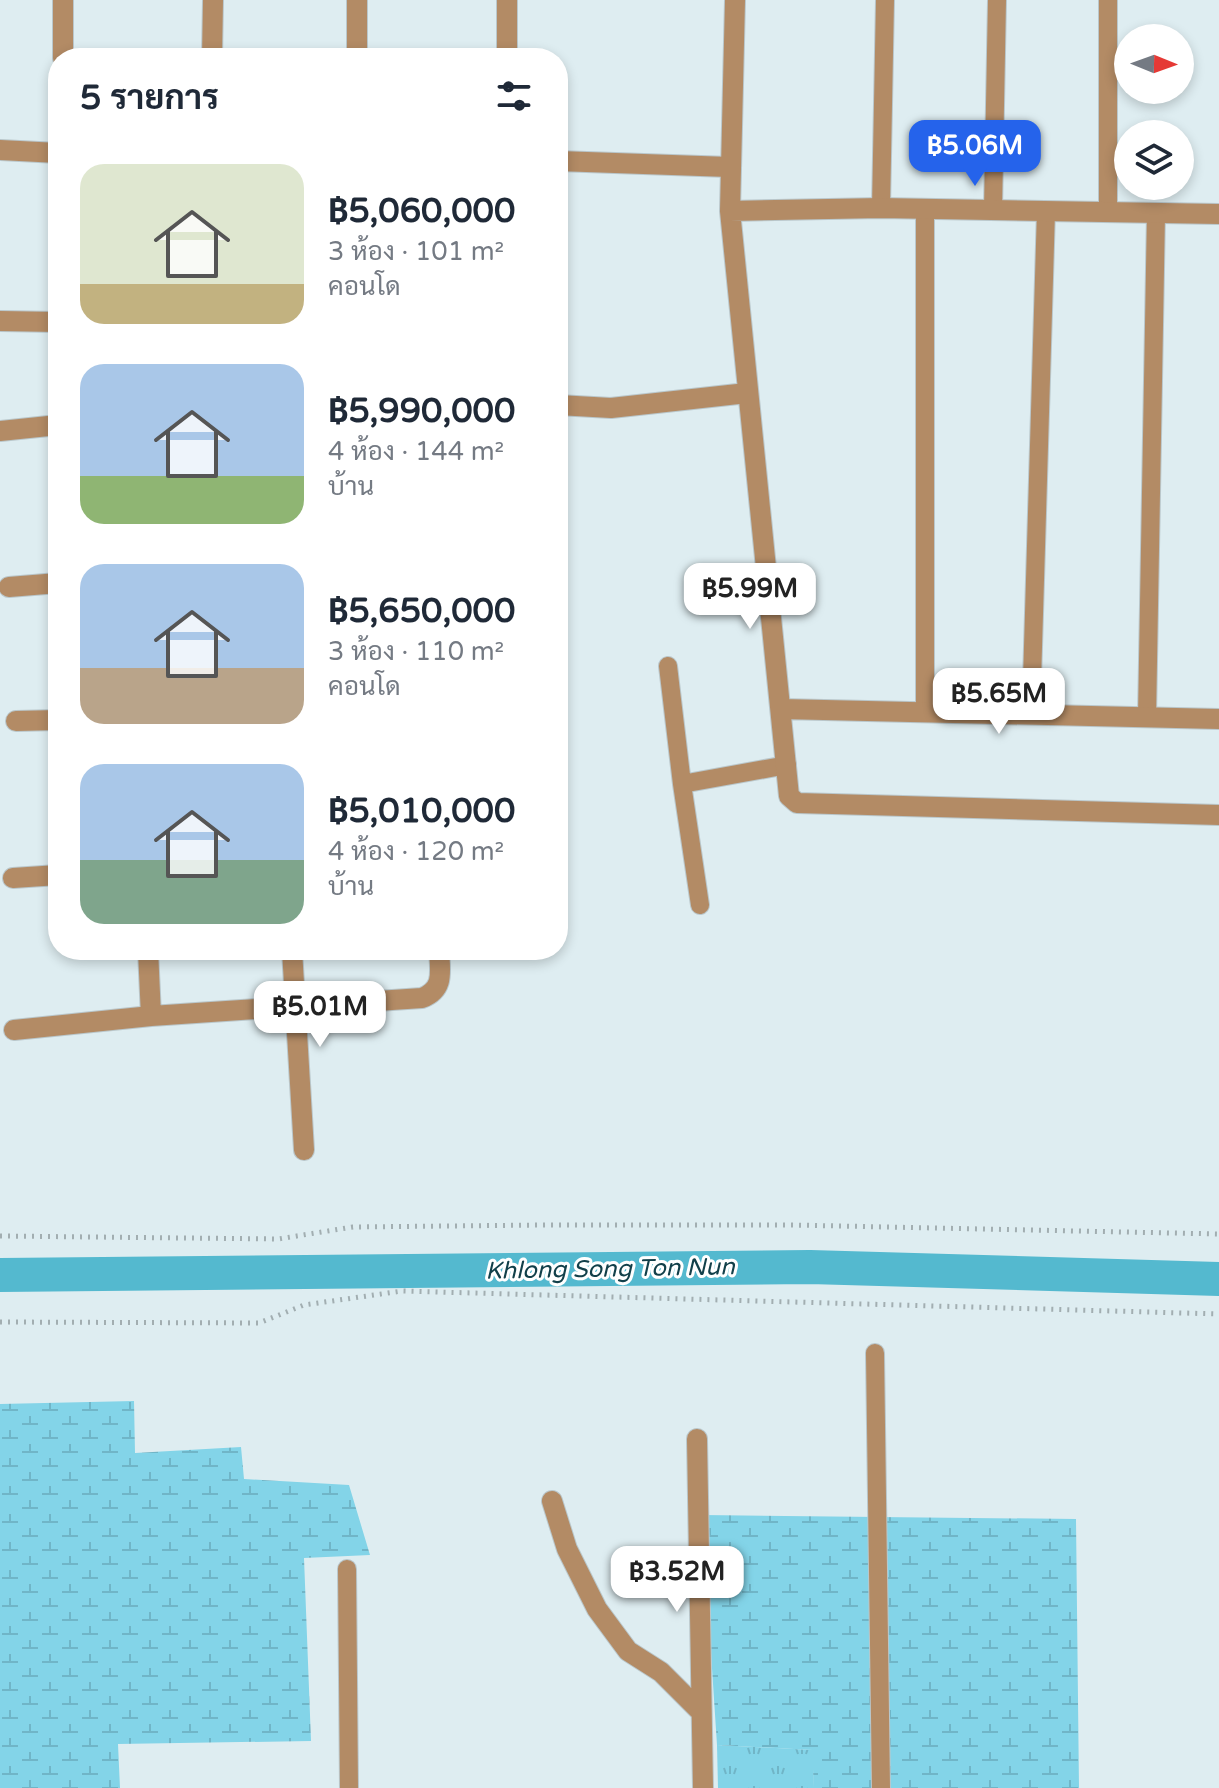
<!DOCTYPE html>
<html lang="th">
<meta charset="utf-8">
<style>
body{margin:0;font-family:"Varela Round",Sarabun,sans-serif;background:#f6f6f7;color:#1f2937;height:100vh;display:flex;flex-direction:column;font-size:30px;white-space:nowrap}
*{box-sizing:border-box;margin:0}
p{font-size:26px;color:#747a83}
.icon{flex:none;width:44px;height:44px;fill:none;stroke:currentColor;stroke-width:2;stroke-linecap:round;stroke-linejoin:round}
.map{position:relative;flex:1;overflow:hidden}
.panel{position:absolute;left:48px;top:48px;width:520px;height:912px;display:flex;flex-direction:column;background:#fff;border-radius:32px;box-shadow:0 4px 12px #0003}
.panel>*{flex:none}
.needle{width:52px;rotate:91deg}
.fabs{position:absolute;left:1114px;top:24px;display:grid;gap:16px}
.fabs a{display:grid;place-items:center;width:80px;height:80px;border-radius:50%;background:#fff;box-shadow:0 4px 12px #0003;font-size:40px}
.price{position:absolute;translate:-50% -68px;padding:0 18px;border-radius:16px;background:#fff;color:#222;font-size:26px;line-height:52px;filter:drop-shadow(0 2px 4px #0008)}
.price::after{content:'';position:absolute;left:50%;top:48px;width:24px;height:18px;margin-left:-12px;background:inherit;clip-path:polygon(0 0,100% 0,50% 100%)}
.price.current{background:#2563eb;color:#fff}
ul{padding:0;list-style:none}
li{display:flex;align-items:center;gap:24px;height:200px;padding:0 32px}
li span{display:grid;place-items:center;flex:none;width:224px;height:160px;border-radius:24px;color:#555}
li>.icon{margin-inline-start:auto}
span .icon{width:96px;height:96px;fill:#fffc;stroke-width:1}
li b{font-size:34px}
h2{display:flex;justify-content:space-between;align-items:center;height:96px;padding:0 32px;font-size:34px}
.map>svg:first-child{display:block}
.grass{fill:url(#grass-tufts)}
.wetland{fill:url(#wetland-marsh)}
.lines{fill:none;stroke-linecap:round;stroke-linejoin:round}
.canal{stroke:#54b9cf;stroke-width:34}
.lane-casing{stroke:#bac7cb;stroke-width:20}
.street-casing{stroke:#bac7cb;stroke-width:22}
.path{stroke:#a2aeb1;stroke-width:5;stroke-dasharray:2 6;stroke-linecap:butt}
.lane{stroke:#b38b65;stroke-width:18}
.street{stroke:#b38b65;stroke-width:20}
.labels{text-anchor:middle;dominant-baseline:central;stroke-width:6;stroke-linejoin:round;paint-order:stroke}
.water-label{font-size:24px;font-style:italic;fill:#12404a;stroke:#fff}
</style>
<div class="map">
<svg width="1219" height="1788" viewBox="0 0 1219 1788">
<defs>
<pattern id="grass-tufts" width="24" height="20" patternUnits="userSpaceOnUse" patternTransform="scale(2)"><rect width="24" height="20" fill="#83d4e8"/><path d="M3 7l-1-3M5 7V3M7 7l1-3M15 17l-1-3M17 17v-4M19 17l1-3" fill="none" stroke="#70b5c7"/></pattern>
<pattern id="wetland-marsh" width="20" height="14" patternUnits="userSpaceOnUse" patternTransform="scale(2)"><rect width="20" height="14" fill="#83d4e8"/><path d="M1 5h8M5 5V1M11 12h8M15 12V8" fill="none" stroke="#70b5c7"/></pattern>
</defs>
<rect width="100%" height="100%" fill="#deedf1"/>
<!-- grass -->
<path class="grass" d="M 717,1745 L 813,1750 L 814,1788 L 718,1788 Z"/>
<!-- wetland -->
<path class="wetland" d="M 134,1401 L 135,1453 L 241,1447 L 244,1479 L 349,1485 L 370,1555 L 304,1558 L 311,1741 L 118,1744 L 120,1788 L 0,1788 L 0,1404 Z
M 702,1515 L 1076,1519 L 1079,1788 L 814,1788 L 812,1750 L 717,1745 Z"/>
<g class="lines">
<!-- canal -->
<path class="canal" d="M 0,1275 L 810,1267 L 1219,1279"/>
<defs>
<path id="lane" d="M 881,208 L 885,0
M 993,210 L 997,0
M 1108,212 L 1108,0
M 668,666 L 682,784 L 787,765
M 925,712 L 925,209
M 1031,714 L 1046,211
M 1147,717 L 1156,213
M 682,784 L 700,905
M 875,1353 L 881,1788
M 347,1569 L 349,1788"/>
<path id="street" d="M 507,0 L 507,58
M 735,0 L 730,211 L 789,796 L 797,803 L 1219,815
M 63,58 L 63,0
M 212,58 L 213,0
M 357,58 L 357,0
M 0,150 L 58,153
M 558,161 L 729,167
M 730,211 L 881,208 L 1219,214
M 0,321 L 58,322
M 558,405 L 611,408 L 747,393
M 0,431 L 58,425
M 9,587 L 58,583
M 781,709 L 1219,719
M 16,721 L 58,720
M 13,878 L 58,875
M 148,950 L 151,1016
M 292,950 L 304,1150
M 14,1030 L 151,1016 L 422,998 C 445,989 440,971 439,950
M 697,1439 L 703,1788
M 552,1501 L 567,1549 L 597,1609 L 628,1651 L 661,1672 L 700,1711"/>
</defs>
<!-- lane casing -->
<use href="#lane" class="lane-casing"/>
<!-- street casing -->
<use href="#street" class="street-casing"/>
<!-- path -->
<path class="path" d="M 0,1236 L 278,1239 L 353,1227 L 547,1225 L 792,1225 L 1219,1234
M 0,1322 L 259,1323 L 304,1305 L 402,1291 L 1219,1314"/>
<!-- lane -->
<use href="#lane" class="lane"/>
<!-- street -->
<use href="#street" class="street"/>
</g>
<g class="labels">
<!-- water labels -->
<g class="water-label">
<text transform="translate(610 1269) rotate(-1)">Khlong Song Ton Nun</text>
</g>
</g>
</svg>
<div class="fabs">
<a><svg class="needle" viewBox="-14 -14 28 28"><path d="M0-13l5 13h-10z" fill="#e53935"/><path d="M0 13l5-13h-10z" fill="#747a83"/></svg></a>
<a><svg class="icon" aria-label="layers" viewBox="0 0 24 24"><path d="M12 4l9 5-9 5-9-5zM3 14l9 5 9-5"/></svg></a>
</div>
<b class="price current" style="left:975px;top:188px">฿5.06M</b>
<b class="price" style="left:750px;top:631px">฿5.99M</b>
<b class="price" style="left:999px;top:736px">฿5.65M</b>
<b class="price" style="left:320px;top:1049px">฿5.01M</b>
<b class="price" style="left:677px;top:1614px">฿3.52M</b>
<section class="panel">
<h2>5 รายการ<svg class="icon" aria-label="filters" viewBox="0 0 24 24"><path d="M4 7h16M4 17h16"/><circle cx="9" cy="7" r="2"/><circle cx="15" cy="17" r="2"/></svg></h2>
<ul>
<li><span style="background:linear-gradient(#dfe7d0 75%,#c2b280 0)"><svg class="icon" aria-label="home" viewBox="0 0 24 24"><path d="M3 11l9-7 9 7M6 9v11h12V9"/></svg></span><div><b>฿5,060,000</b><p>3 ห้อง · 101 m²</p><p>คอนโด</p></div></li>
<li><span style="background:linear-gradient(#a9c7e8 70%,#8fb573 0)"><svg class="icon" aria-label="home" viewBox="0 0 24 24"><path d="M3 11l9-7 9 7M6 9v11h12V9"/></svg></span><div><b>฿5,990,000</b><p>4 ห้อง · 144 m²</p><p>บ้าน</p></div></li>
<li><span style="background:linear-gradient(#a9c7e8 65%,#b9a48a 0)"><svg class="icon" aria-label="home" viewBox="0 0 24 24"><path d="M3 11l9-7 9 7M6 9v11h12V9"/></svg></span><div><b>฿5,650,000</b><p>3 ห้อง · 110 m²</p><p>คอนโด</p></div></li>
<li><span style="background:linear-gradient(#a9c7e8 60%,#7fa58c 0)"><svg class="icon" aria-label="home" viewBox="0 0 24 24"><path d="M3 11l9-7 9 7M6 9v11h12V9"/></svg></span><div><b>฿5,010,000</b><p>4 ห้อง · 120 m²</p><p>บ้าน</p></div></li>
</ul>
</section>
</div>
